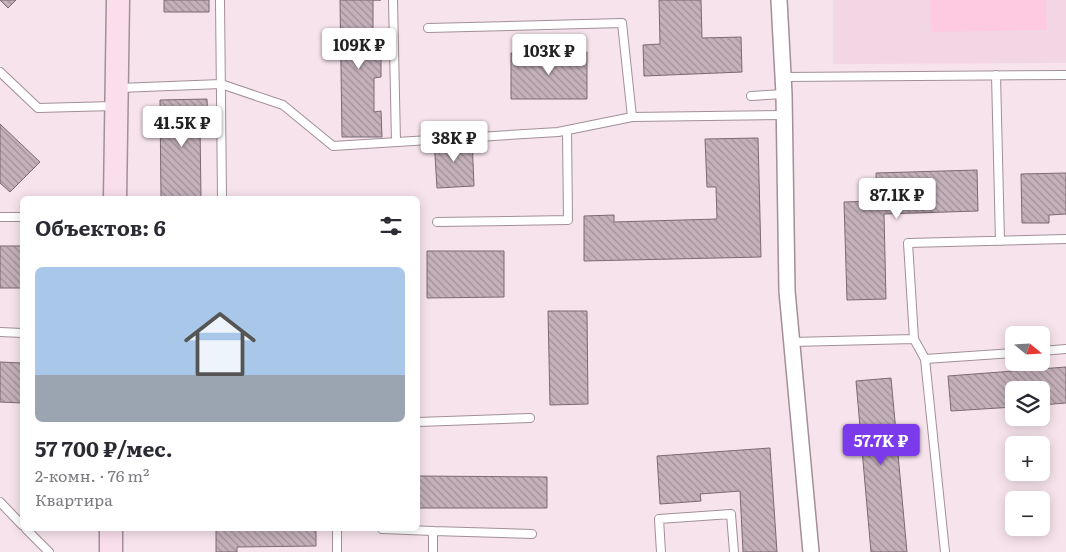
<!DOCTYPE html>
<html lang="ru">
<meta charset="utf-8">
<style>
body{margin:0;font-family:Literata,serif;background:#f2f2f3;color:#2b2b33;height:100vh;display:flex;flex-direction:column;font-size:19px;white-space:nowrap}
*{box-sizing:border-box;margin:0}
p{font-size:16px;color:#7c7c81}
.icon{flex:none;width:28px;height:28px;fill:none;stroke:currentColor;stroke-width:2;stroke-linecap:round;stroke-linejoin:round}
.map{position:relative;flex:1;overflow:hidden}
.drawer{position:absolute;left:20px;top:196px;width:400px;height:335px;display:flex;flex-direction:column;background:#fff;border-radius:8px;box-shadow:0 2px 12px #0003}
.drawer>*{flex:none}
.needle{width:32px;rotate:108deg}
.controls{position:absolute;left:1005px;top:326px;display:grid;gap:10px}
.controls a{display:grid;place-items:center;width:45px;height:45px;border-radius:8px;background:#fff;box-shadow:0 2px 12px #0003;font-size:25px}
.price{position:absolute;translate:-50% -42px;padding:0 11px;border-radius:5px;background:#fff;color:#222;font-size:16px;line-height:32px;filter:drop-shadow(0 1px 2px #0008)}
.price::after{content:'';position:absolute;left:50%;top:30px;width:15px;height:11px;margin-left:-8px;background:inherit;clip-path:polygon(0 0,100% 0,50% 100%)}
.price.current{background:#7c3aed;color:#fff}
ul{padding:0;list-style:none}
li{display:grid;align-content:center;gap:10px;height:265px;padding:0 15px}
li+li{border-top:1px solid #e1e1e2}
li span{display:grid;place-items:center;height:155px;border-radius:8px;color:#555}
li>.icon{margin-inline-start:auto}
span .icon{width:90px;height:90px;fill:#fffc;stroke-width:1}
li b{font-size:21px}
h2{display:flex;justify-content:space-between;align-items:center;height:60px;padding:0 15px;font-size:21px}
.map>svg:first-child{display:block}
.built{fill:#f2d6e3}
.garden{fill:#fdcae2}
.building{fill:url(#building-back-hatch);stroke:#7b6a72}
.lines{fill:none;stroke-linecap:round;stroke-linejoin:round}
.lane-casing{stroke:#a28f98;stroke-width:10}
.street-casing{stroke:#a28f98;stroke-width:18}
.secondary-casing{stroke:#a28f98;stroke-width:25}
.lane{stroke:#fff;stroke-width:8}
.street{stroke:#fff;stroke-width:15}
.secondary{stroke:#fadeec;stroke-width:22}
</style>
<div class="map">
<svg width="1066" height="552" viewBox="0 0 1066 552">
<defs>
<pattern id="building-back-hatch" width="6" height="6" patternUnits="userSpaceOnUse" patternTransform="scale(1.25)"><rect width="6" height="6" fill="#c5b1ba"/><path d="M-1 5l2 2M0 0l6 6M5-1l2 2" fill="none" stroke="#a09097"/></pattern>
</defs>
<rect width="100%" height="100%" fill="#f7e3ec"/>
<!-- built -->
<path class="built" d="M 833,0 L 1066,0 L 1066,63 L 833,64 Z"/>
<!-- garden -->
<path class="garden" d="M 930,0 L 1046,0 L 1047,30 L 931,32 Z"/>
<!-- building -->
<path class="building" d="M 0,0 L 16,0 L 8,8 Z
M 164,0 L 209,0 L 209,12 L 164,12 Z
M 340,0 L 381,0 L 373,0 L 373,33 L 381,33 L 381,77 L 374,78 L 374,112 L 381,111 L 382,137 L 342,137 Z
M 659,0 L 701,0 L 702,38 L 741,37 L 742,72 L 644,76 L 643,45 L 660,44 Z
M 587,52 L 587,99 L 511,99 L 511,53 Z
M 207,99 L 208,126 L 200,126 L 201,199 L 161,199 L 160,100 Z
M 0,124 L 40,162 L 10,192 L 0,183 Z
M 472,138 L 474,186 L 437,188 L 434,140 Z
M 758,138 L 761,257 L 584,261 L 584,216 L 614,215 L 614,222 L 717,219 L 716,187 L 707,187 L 705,139 Z
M 977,170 L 978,211 L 884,214 L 886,299 L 847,300 L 844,202 L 877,201 L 876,173 Z
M 1066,173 L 1066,214 L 1049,215 L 1049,223 L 1022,223 L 1021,174 Z
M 0,246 L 22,246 L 22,288 L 0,288 Z
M 427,251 L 504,251 L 504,297 L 427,298 Z
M 548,311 L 587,311 L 588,404 L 550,405 Z
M 0,362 L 22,363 L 22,403 L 0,402 Z
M 1066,367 L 1066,403 L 1041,405 L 1041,390 L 1014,390 L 1014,407 L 951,411 L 948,376 Z
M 891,378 L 907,552 L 871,552 L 856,381 Z
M 770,448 L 777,552 L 743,552 L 740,491 L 700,494 L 701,501 L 660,504 L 657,456 Z
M 418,476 L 547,477 L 547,508 L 418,508 Z
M 216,529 L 316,529 L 316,546 L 237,547 L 237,552 L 216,552 Z"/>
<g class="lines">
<defs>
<path id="lane" d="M 220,0 L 222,199
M 393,0 L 396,142
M 428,28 L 622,23 L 632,117
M 0,72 L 38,108 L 114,106
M 996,75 L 1000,241
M 783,77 L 1066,75
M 119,88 L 221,84 L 283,105 L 333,146 L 558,132 L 632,117 L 784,115
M 751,96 L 784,94
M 0,217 L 22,217
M 437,222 L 568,220 L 567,130
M 0,332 L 22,333
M 914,339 L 925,359 L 945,552
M 792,342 L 914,339 L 908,243 L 1066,239
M 1041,351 L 1066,349
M 925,359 L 1014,353
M 418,422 L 530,418
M 0,502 L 22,525
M 26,529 L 49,552
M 337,529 L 337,552
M 382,529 L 433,531
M 433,552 L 433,531 L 532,534
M 661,552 L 659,519 L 731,514 L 734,552"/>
<path id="street" d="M 779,0 L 784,94 L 787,291 L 811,552"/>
<path id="secondary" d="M 115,199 L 118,0
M 111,552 L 111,529"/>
</defs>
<!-- lane casing -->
<use href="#lane" class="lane-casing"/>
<!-- street casing -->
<use href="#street" class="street-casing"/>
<!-- secondary casing -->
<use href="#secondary" class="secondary-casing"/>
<!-- lane -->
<use href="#lane" class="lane"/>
<!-- street -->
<use href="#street" class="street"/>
<!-- secondary -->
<use href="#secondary" class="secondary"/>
</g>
</svg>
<div class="controls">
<a><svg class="needle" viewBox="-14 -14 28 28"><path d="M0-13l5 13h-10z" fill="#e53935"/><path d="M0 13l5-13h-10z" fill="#7c7c81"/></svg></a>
<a><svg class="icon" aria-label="layers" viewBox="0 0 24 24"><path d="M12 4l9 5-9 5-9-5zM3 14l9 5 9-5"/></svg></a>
<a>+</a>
<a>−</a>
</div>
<b class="price" style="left:359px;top:70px">109K ₽</b>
<b class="price" style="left:549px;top:76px">103K ₽</b>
<b class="price" style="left:182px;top:148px">41.5K ₽</b>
<b class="price" style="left:454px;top:163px">38K ₽</b>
<b class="price" style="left:897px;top:220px">87.1K ₽</b>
<b class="price current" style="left:881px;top:466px">57.7K ₽</b>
<section class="drawer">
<h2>Объектов: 6<svg class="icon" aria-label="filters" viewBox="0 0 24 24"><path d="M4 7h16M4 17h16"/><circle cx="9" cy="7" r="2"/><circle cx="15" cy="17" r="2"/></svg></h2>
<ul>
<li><span style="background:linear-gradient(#a9c7e8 70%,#9aa5b1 0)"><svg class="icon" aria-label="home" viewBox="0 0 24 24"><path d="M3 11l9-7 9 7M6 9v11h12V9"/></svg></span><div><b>57 700 ₽/мес.</b><p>2-комн. · 76 m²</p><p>Квартира</p></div></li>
</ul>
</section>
</div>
